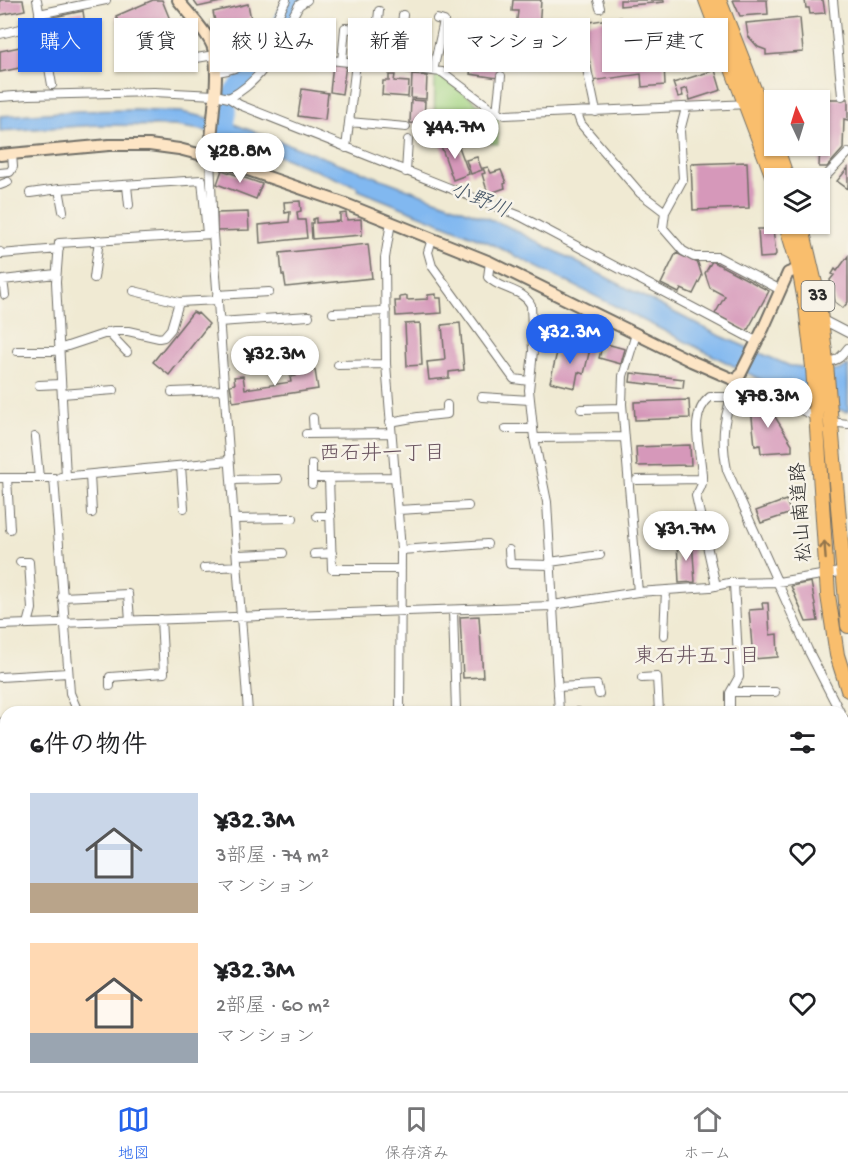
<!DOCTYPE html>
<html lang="ja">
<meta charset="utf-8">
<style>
body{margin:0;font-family:"Gochi Hand","Klee One",sans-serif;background:#f6f6f6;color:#202124;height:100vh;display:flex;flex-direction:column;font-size:22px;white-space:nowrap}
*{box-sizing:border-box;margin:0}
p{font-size:20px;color:#757577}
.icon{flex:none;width:33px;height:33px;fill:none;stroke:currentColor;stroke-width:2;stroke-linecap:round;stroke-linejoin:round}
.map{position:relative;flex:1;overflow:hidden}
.drawer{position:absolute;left:0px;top:706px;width:849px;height:386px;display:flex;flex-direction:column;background:#fff;border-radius:18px 18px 0 0;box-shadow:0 2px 4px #0004}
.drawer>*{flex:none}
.top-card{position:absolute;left:18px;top:18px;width:813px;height:54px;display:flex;gap:12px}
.needle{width:39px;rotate:356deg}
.tools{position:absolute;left:764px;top:90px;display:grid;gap:12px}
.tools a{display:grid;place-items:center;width:66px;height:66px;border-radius:0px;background:#fff;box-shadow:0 2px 4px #0004;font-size:30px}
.price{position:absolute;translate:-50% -51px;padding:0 14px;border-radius:21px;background:#fff;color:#222;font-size:20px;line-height:39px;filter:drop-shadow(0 2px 3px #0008)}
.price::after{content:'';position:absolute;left:50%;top:36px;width:18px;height:14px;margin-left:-9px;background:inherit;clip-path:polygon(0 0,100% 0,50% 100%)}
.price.active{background:#2563eb;color:#fff}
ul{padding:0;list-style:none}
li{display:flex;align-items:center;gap:18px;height:150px;padding:0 30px}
li span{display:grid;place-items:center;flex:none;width:168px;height:120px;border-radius:0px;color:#555}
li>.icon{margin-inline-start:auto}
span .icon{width:72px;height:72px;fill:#fffc;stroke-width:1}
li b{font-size:26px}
h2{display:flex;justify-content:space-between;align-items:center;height:72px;padding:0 30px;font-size:26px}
.tag{padding:0 21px;border-radius:0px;background:#fff;box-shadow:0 2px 4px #0004;font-size:21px;line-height:54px}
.tag.active{background:#2563eb;color:#fff}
.menu{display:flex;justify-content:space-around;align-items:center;height:84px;border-top:2px solid #e0e0e0;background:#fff;font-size:16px;color:#757577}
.menu a{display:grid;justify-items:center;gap:3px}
.menu .active{color:#2563eb}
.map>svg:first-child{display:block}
.green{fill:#a5d685;stroke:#688058;stroke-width:1.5}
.water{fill:#81b8f0;stroke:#56728e;stroke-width:1.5}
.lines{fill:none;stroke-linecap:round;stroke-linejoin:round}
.river{stroke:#81b8f0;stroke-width:18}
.building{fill:#d698ba}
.street-casing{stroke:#706e66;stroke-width:10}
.secondary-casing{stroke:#706e66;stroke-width:14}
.highway-casing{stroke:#706e66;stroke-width:16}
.street{stroke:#fff;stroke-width:8}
.secondary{stroke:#fde5c5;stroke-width:10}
.highway{stroke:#f9be6d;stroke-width:14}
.oneway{stroke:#92744c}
.labels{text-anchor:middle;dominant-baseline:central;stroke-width:5;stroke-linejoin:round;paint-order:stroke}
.shield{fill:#f7f3e8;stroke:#686764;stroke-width:1.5}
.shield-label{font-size:18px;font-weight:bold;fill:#2b2b2b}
.street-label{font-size:20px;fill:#2b2b2b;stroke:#f7f3e8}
.water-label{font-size:21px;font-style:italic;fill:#455566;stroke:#f7f3e8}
.neighbourhood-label{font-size:21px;fill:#67515d;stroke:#f7f3e8}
</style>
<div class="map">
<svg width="848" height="1091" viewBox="0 0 848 1091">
<rect width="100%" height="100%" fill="#f7f3e8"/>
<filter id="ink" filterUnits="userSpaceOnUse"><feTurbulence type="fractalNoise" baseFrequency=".0167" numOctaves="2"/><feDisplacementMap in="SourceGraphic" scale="12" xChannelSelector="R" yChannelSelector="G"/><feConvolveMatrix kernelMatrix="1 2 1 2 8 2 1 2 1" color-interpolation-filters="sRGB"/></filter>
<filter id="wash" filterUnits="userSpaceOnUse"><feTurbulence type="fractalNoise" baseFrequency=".008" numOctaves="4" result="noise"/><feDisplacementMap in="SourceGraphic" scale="24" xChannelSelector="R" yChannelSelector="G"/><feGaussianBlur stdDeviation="1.35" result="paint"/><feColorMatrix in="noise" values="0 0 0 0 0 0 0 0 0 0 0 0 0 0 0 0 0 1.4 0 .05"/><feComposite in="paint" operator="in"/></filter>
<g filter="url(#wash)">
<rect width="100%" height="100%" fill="#f0ead3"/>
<!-- green -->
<path class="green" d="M 438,74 C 461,85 476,107 498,117 L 498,144 L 434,138 L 435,75 Z"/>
<!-- water -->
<path class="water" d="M 134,110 L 181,112 L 231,123 L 505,225 L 716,334 L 790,366 C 810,365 829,379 848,365 L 848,412 L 803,400 L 789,394 L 490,243 L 358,190 L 358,187 L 228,136 L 201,130 L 175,126 L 98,125 L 0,131 L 0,116 L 78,111 Z"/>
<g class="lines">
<!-- river -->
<path class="river" d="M 232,93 L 264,58 L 289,9 L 296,0
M 225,130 L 228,110"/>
</g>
<g id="blocks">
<!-- building -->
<path class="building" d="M 0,0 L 23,0 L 25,10 L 0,15 Z
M 153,0 L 162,0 L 173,27 L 144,40 L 138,26 L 133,28 L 140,43 L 130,47 L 116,16 Z
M 193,0 L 224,0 L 225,1 L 198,7 Z
M 513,0 L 541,0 L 539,29 L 516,27 L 518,11 L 512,11 Z
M 620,0 L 664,0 L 664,2 L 620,6 Z
M 733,0 L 767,0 L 768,14 L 740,16 Z
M 805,0 L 823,0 L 825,13 L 810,14 L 809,8 L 806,8 Z
M 248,4 L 251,19 L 216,26 L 213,12 Z
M 83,11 L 87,39 L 50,45 L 47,21 L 49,18 Z
M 621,17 L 630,70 L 627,36 L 647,34 L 646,22 L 662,21 L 665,85 L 642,87 L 641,74 L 592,81 L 583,23 Z
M 800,18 L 803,52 L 766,55 L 766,50 L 758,47 L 748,36 L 746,23 Z
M 470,38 L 476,39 L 475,53 L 501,56 L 498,78 L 470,74 L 471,67 L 458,65 L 462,42 L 470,43 Z
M 30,45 L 34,65 L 0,72 L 0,51 Z
M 333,64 L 346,65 L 342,94 L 330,92 Z
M 715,70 L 721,90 L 690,100 L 687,88 L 681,90 L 683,96 L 678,97 L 673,83 Z
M 389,75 L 395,75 L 394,81 L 409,82 L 408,97 L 382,95 L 383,81 L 389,81 Z
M 412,75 L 427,76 L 426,99 L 411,98 Z
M 302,89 L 328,93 L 325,120 L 298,116 Z
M 822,99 L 848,99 L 848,120 L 844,119 L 843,149 L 827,167 L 819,167 Z
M 411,100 L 425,101 L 424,124 L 410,123 Z
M 440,143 L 458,144 L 469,174 L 453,180 Z
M 477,157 L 482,170 L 471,174 L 466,160 Z
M 747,162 L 749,208 L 693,210 L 691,164 Z
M 488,167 L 491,173 L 501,170 L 506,183 L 504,184 L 505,188 L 488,194 L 482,174 L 485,173 L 483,168 Z
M 848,168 L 848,189 L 837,181 Z
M 222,170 L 262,184 L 256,199 L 217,184 Z
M 300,201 L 301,211 L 297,212 L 298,220 L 305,220 L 307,238 L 260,243 L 259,225 L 289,222 L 290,212 L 285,213 L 284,202 Z
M 248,212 L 249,230 L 217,231 L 217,213 Z
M 346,213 L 347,220 L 361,219 L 362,235 L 312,239 L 311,223 L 313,223 L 313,219 L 316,218 L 316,223 L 340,221 L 340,214 Z
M 758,229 L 773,229 L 776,254 L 774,257 L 760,258 Z
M 368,244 L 372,278 L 286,287 L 284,275 L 282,275 L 280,253 Z
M 676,253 L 698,263 L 702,276 L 693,294 L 681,289 L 679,293 L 661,284 Z
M 848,256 L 848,302 L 843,308 L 835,302 L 830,280 L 834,275 L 832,274 L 835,269 L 837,271 Z
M 712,261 L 769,291 L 747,331 L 715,314 L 725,296 L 710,288 L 705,273 Z
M 436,294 L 436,298 L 441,298 L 442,313 L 396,316 L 395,301 L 400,301 L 400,297 L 407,296 L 407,300 L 428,299 L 428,295 Z
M 193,312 L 197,314 L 198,313 L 209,324 L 169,375 L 153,362 Z
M 420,323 L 422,365 L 407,366 L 405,324 Z
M 460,323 L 464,370 L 449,372 L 449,378 L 429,380 L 427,362 L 445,360 L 442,325 Z
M 567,343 L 590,349 L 584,374 L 578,372 L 575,388 L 550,382 L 558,348 L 566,348 Z
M 603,343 L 625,349 L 621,364 L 599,358 Z
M 315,370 L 318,389 L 233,402 L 230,385 L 235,384 L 234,377 L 243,376 L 245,389 L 291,382 L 290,377 L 296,376 L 295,373 Z
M 631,373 L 684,379 L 683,388 L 630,382 Z
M 757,396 L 764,399 L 792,444 L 792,451 L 761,453 L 760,445 L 755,446 L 751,408 Z
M 689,400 L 690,418 L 635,420 L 634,402 Z
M 690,445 L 691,465 L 637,466 L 636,447 Z
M 786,500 L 791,513 L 761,523 L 756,511 Z
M 692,540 L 695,582 L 679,583 L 677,541 Z
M 811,582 L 818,621 L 806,622 L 791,586 Z
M 762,603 L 768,603 L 770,635 L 777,634 L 778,657 L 753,659 L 749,610 L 763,609 Z
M 479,616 L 483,677 L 463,678 L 460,617 Z"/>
</g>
</g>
<g filter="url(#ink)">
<use href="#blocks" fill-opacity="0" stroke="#706e66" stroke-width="1.5"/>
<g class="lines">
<defs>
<path id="street" d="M 37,0 L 52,85
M 598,0 L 600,8
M 833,0 L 842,96
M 39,14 L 106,0
M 0,34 L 41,24
M 274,54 L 442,72 L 493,110 L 505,115 L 749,104
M 153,55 L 154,61 L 162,64 L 214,55
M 342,61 L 345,28 L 357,29
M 586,64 L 596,112
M 373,65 L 379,11
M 397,67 L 403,15
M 433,71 L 444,21 L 437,19
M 215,72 C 263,68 266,37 286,0
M 0,97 L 29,95 L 154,92 L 215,95 L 229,98 L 240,105 L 520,216 L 756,341
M 229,98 C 269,77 278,42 299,5 L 307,0
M 686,108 L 680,131 L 683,179 L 665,212 L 663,228 L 683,251 L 694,257 L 718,257 L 779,289
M 497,112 L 501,76
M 577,113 L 581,124 L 640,193 L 665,212
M 349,122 L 406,127
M 346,148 L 356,63
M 210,157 L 213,234 L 248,712
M 406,172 L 408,140
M 0,173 L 10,172 L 13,167 L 12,154
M 817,178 L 827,175 L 848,153
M 0,185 L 8,182
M 127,186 L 129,205
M 59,189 L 63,211
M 30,193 L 59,189 L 202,180 L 207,234
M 391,222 L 385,258 L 386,364 L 401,550 L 400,712
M 432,239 L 428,252 L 432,266 L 514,379 L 529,381
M 0,252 L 1,254 L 59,249
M 490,262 L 488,277 C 500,290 522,288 531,305 L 533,351 L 529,390 L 534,438 L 547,502 L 559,712
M 94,278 L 99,240
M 134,291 L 179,302
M 5,295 L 3,280 L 56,274
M 217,295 L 269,292
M 333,313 L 386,311
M 821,319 L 848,333
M 219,322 L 309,316
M 108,332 L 127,352
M 636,334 L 623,376 L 622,404 L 638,592
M 17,351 L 53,351 L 113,331 L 128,331 L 159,338 L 164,337 L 171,329 L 179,302 L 218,300
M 826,362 C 838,361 841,357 848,348
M 338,365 L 386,364
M 39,385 L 61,384
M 172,392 L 224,390
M 62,394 L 114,390
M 482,397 L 530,400
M 581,409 L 622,408
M 313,418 L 314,434
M 819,418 L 737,381 C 724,415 720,435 727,470 L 808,650 L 840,712
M 390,422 L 418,417 L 447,414 L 447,405
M 830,422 L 848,424
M 506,429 L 533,429
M 306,434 L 391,433
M 35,437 L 39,478
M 534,438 L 624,437
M 181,466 L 184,508
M 90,475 L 92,513
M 61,477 L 229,461
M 66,477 L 56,282 L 59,243 L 213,234
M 0,478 L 54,478 L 70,693 L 78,712
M 7,478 L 10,529
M 312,478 L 395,477
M 329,478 L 332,569 L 401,569
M 231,480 L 278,479
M 637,480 L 702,479
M 312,484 L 312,464
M 398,510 L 468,506
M 317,516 L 331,516
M 234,519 L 293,518
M 401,550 L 487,544
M 509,550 L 510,564 L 551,565
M 314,554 L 332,553
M 238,555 L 283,553
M 20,562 L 29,562 L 32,609 L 28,624
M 550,562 L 600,555
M 204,568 L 238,566
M 716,586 L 696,496 C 698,492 701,488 702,483 C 704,457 685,417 710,397 L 731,397
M 62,597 L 128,594 L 130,620
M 553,605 L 638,592 L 710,587 L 729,583 L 778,582 L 846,571
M 453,610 L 456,712
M 0,625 L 552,606
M 664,635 L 666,590
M 0,677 L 68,673
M 642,678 L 657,677 L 659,712
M 110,686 L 110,677 L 164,673 L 161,619
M 557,687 L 597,685 L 599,694
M 731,692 L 775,692
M 156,709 L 156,712
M 564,712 L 578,712
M 730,712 L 730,693 L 739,677 L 734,583
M 843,718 L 848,727
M 3,722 L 6,756
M 843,738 L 848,738
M 0,782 L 6,781
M 0,857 L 6,857
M 843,897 L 848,896
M 0,946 L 6,946
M 843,1012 L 846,1056
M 2,1048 L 6,1091
M 112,1086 L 112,1091
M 143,1086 L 143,1091
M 429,1086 L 430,1091
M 478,1086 L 478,1091
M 637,1086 L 638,1091
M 746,1086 L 747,1091
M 265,1088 L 296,1091
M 190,1091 L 190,1086
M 344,1091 L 378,1086"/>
<path id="secondary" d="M 178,0 C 189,14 204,28 212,45 C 222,69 210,129 210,157
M 0,155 L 109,145 L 149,145 L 179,149 L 210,157 L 343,203 L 490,262 L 691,361 L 737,381 L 764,327 L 788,273 L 806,266"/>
<path id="highway" d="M 706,0 L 774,180
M 719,0 L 774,140
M 776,146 L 787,178
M 786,224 L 799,268 L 806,307 L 813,367 L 828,595 L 837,655 L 848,690
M 801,224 L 818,296 L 825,352 L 848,626"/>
</defs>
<!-- street casing -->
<use href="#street" class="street-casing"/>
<!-- secondary casing -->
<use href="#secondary" class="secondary-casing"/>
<!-- highway casing -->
<use href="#highway" class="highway-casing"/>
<!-- street -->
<use href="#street" class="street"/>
<!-- secondary -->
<use href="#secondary" class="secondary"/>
<!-- highway -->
<use href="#highway" class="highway"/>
</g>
<!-- one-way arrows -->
<defs><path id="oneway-shaft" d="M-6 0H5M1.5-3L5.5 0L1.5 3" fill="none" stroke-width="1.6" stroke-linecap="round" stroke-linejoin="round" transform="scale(1.5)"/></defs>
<use class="oneway" href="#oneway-shaft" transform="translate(825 550) rotate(-94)"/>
</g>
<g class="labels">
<!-- shield labels -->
<rect class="shield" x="801.5" y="281" width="33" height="30" rx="4.5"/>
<g class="shield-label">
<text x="818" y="296">33</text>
</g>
<!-- street labels -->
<g class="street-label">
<text transform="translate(803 512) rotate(-94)">松山南道路</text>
</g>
<!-- water labels -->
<g class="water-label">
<text transform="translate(479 202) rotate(23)">小野川</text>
</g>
<!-- neighbourhood labels -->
<g class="neighbourhood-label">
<text x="382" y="455">西石井一丁目</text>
<text x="697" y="658">東石井五丁目</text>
</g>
</g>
</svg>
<div class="tools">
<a><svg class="needle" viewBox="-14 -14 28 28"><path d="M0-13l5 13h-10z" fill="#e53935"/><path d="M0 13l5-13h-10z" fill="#757577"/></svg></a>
<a><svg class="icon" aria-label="layers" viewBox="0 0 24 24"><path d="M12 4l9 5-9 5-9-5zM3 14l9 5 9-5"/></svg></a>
</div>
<b class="price" style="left:455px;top:160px">¥44.7M</b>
<b class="price" style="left:240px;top:184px">¥28.8M</b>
<b class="price active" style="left:570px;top:365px">¥32.3M</b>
<b class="price" style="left:275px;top:387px">¥32.3M</b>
<b class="price" style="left:768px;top:429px">¥78.3M</b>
<b class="price" style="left:686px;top:562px">¥31.7M</b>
<div class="top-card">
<a class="tag active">購入</a>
<a class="tag">賃貸</a>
<a class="tag">絞り込み</a>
<a class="tag">新着</a>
<a class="tag">マンション</a>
<a class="tag">一戸建て</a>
</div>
<section class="drawer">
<h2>6件の物件<svg class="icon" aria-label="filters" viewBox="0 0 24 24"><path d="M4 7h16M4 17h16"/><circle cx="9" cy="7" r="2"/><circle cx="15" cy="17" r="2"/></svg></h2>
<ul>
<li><span style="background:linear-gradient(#c9d6e8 75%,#b9a48a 0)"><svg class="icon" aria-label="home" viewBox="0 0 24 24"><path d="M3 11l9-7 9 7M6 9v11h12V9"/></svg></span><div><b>¥32.3M</b><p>3部屋 · 74 m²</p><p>マンション</p></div><svg class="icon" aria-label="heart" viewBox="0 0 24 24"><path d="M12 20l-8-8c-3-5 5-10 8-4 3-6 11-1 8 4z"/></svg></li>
<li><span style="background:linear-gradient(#ffd9b3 75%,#9aa5b1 0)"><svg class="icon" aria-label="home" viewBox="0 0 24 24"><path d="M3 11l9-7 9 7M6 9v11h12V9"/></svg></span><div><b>¥32.3M</b><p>2部屋 · 60 m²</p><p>マンション</p></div><svg class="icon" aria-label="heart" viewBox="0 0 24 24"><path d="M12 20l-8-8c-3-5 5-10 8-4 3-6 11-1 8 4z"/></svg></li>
</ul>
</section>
</div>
<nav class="menu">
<a class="active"><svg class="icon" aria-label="map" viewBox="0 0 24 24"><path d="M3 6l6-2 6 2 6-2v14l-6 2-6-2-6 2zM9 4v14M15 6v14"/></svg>地図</a>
<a><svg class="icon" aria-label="saved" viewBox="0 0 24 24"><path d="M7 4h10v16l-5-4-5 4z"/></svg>保存済み</a>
<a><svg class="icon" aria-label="home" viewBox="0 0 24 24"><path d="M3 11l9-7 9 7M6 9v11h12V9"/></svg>ホーム</a>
</nav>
